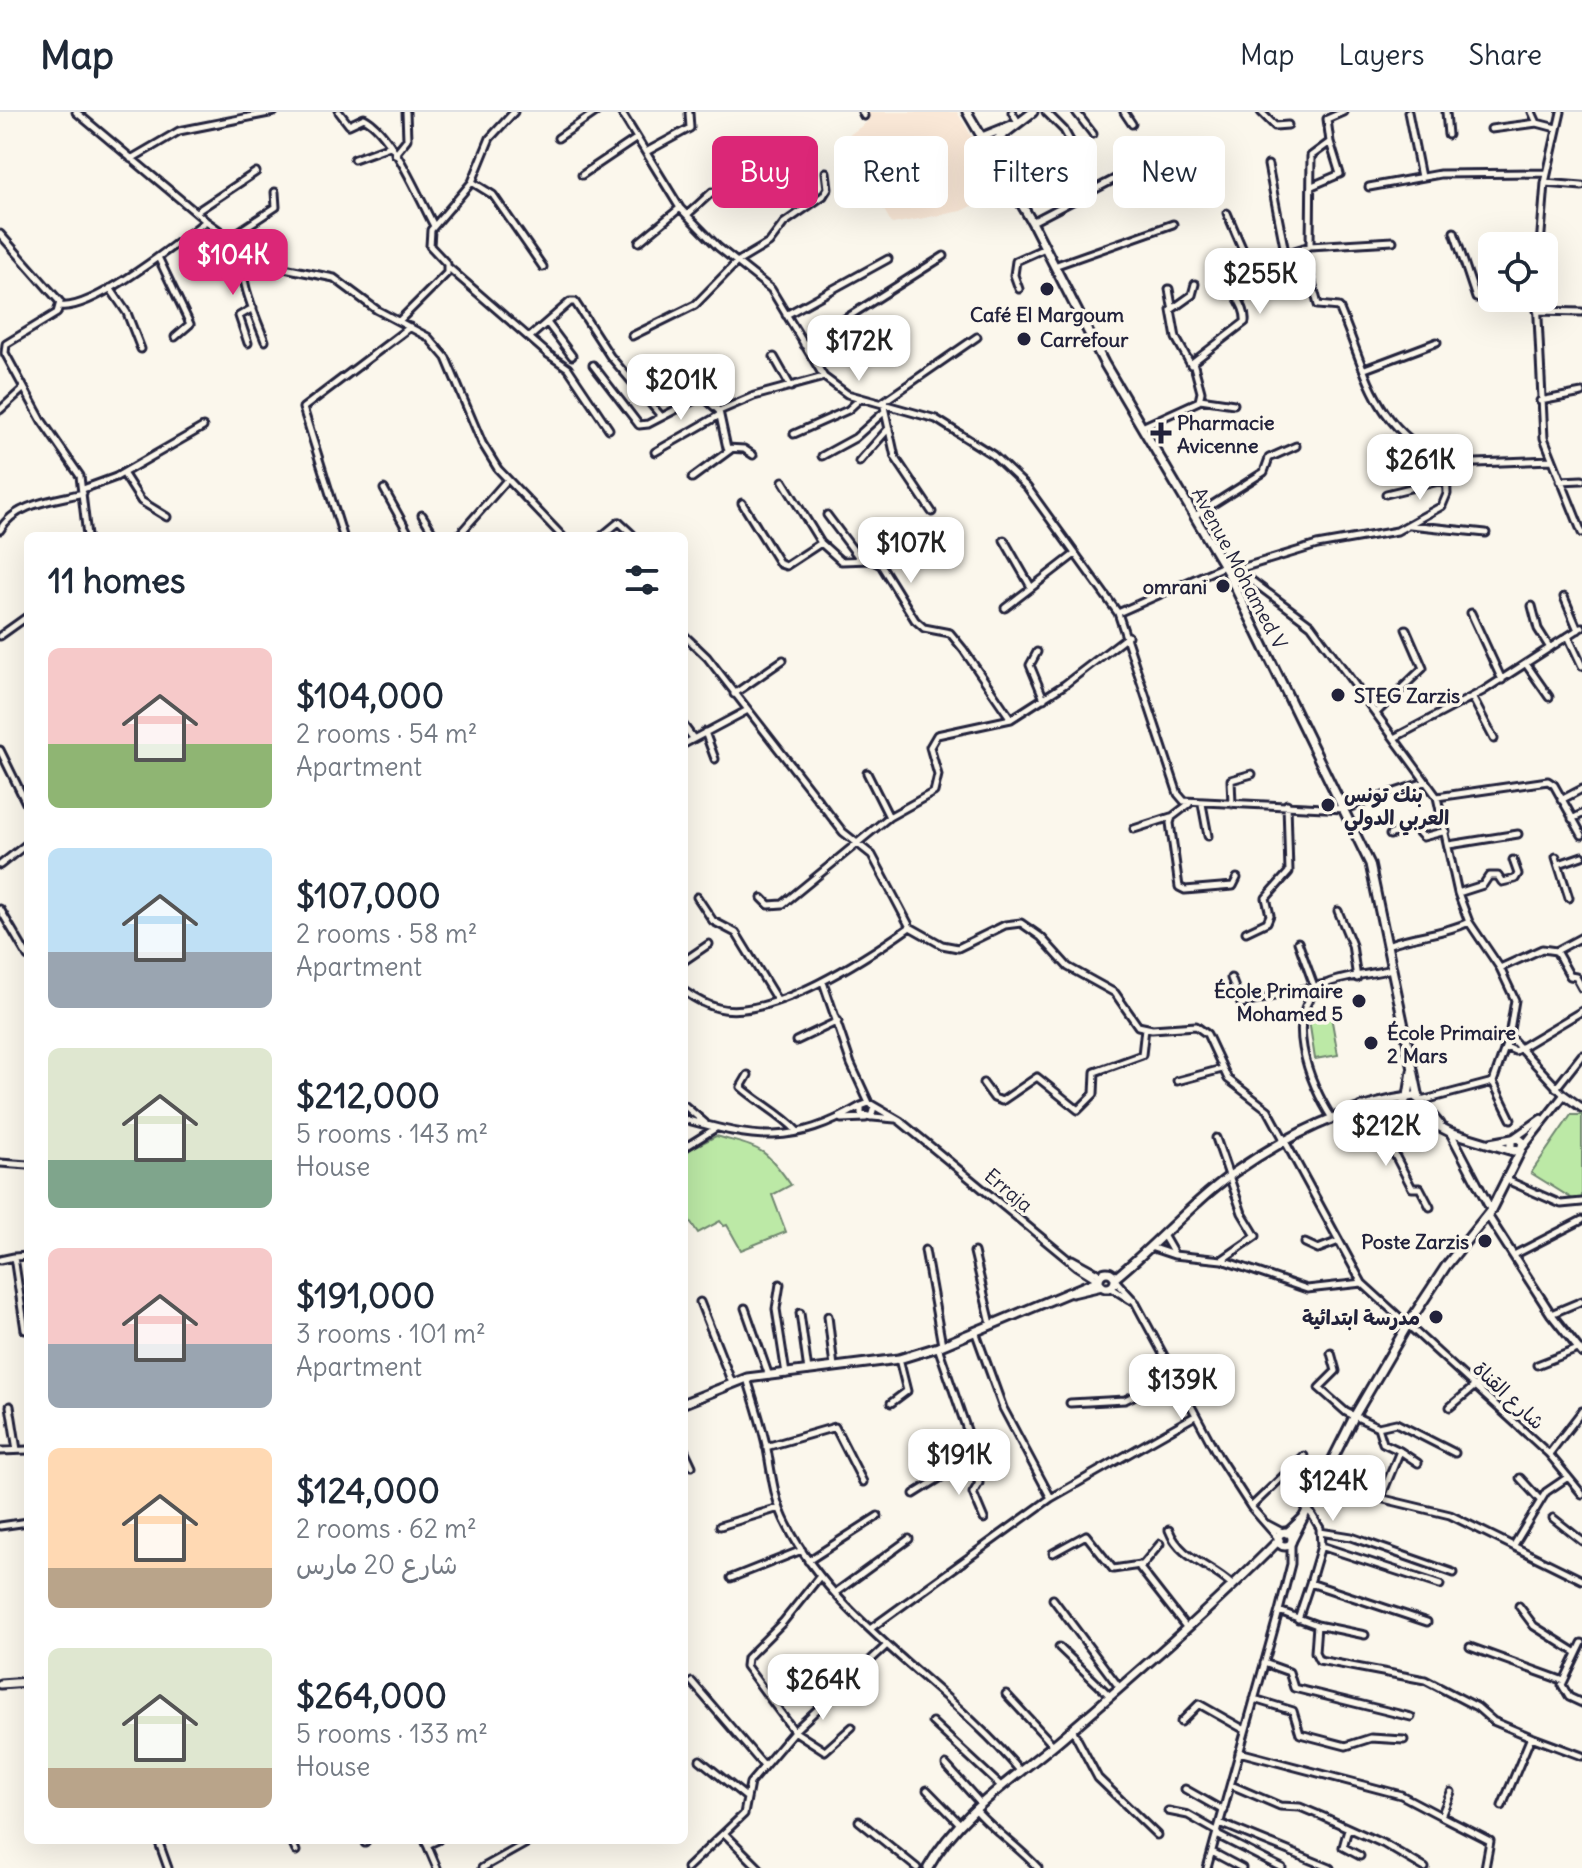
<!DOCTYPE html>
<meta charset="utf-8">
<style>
body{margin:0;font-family:Delius,"Playpen Sans Arabic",sans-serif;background:#f6f6f7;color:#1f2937;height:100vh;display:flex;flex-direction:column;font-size:30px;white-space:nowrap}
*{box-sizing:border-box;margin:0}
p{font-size:26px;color:#747a83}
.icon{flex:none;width:44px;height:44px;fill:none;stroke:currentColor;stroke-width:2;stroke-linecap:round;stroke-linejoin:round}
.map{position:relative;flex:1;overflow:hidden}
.sheet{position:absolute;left:24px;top:420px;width:664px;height:1312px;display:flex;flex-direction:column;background:#fff;border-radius:12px;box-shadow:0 8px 32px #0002}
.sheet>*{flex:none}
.banner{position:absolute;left:712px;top:24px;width:750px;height:72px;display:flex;gap:16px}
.controls{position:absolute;left:1478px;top:120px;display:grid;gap:16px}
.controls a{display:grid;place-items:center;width:80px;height:80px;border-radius:12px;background:#fff;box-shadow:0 8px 32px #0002;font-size:40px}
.price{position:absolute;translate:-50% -68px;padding:0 18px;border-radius:16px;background:#fff;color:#222;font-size:26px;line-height:52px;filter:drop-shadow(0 2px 4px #0008)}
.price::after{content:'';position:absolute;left:50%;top:48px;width:24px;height:18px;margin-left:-12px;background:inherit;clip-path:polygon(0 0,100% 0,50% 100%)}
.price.current{background:#db2777;color:#fff}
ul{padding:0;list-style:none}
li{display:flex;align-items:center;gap:24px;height:200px;padding:0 24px}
li span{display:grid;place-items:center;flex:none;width:224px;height:160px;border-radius:12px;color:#555}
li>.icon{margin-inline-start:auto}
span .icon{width:96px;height:96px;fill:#fffc;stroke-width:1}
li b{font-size:34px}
h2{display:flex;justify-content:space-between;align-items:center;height:96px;padding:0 24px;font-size:34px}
.tag{padding:0 28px;border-radius:12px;background:#fff;box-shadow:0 8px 32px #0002;font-size:28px;line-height:72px}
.tag.current{background:#db2777;color:#fff}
header{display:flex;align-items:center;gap:48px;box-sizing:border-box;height:112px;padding:0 40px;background:#fff;border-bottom:2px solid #e0e1e3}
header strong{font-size:38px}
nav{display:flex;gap:44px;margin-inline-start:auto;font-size:28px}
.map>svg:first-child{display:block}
.built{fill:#fae8d7}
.green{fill:#bce9a6;stroke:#6f8670;stroke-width:2}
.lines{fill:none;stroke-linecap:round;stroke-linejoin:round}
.minor-casing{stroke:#22223b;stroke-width:11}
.tertiary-casing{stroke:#22223b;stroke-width:12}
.secondary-casing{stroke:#22223b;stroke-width:13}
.minor{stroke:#fbf7ec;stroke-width:5}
.tertiary{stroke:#fbf7ec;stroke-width:6}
.secondary{stroke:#fbf7ec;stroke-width:7}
.poi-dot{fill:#22223b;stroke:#fbf7ec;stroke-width:3}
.labels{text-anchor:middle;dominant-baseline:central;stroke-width:7;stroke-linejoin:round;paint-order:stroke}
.poi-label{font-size:20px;font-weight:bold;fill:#22223b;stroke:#fbf7ec;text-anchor:start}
.street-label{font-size:20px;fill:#22223b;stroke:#fbf7ec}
</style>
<header>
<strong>Map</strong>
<nav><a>Map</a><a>Layers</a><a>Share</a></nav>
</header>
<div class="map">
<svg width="1582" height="1756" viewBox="0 0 1582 1756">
<rect width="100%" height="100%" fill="#fbf7ec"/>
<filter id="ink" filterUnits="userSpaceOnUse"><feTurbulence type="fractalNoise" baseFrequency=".0125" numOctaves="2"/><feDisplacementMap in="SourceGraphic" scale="16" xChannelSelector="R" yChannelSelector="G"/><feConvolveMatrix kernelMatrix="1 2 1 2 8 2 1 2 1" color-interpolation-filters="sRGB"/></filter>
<g filter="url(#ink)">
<!-- built -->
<path class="built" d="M 862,0 L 957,0 L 1004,78 L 961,99 L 892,112 L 844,27 L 867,10 Z"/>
<!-- green -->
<path class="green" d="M 1331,904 L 1338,943 L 1315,947 L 1309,908 Z
M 1571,1003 L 1582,1003 L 1582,1086 L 1576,1089 L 1531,1061 Z
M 716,1024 C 761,1037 763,1033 791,1073 L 772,1083 L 786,1120 L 741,1138 L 727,1113 L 724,1114 L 720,1109 L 698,1121 L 684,1100 L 684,1040 Z"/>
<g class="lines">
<defs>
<path id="minor" d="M 76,0 L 206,109 L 244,136 L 279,155 L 334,166 L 377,198 L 428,225 L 446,246 L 482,331 L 498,357 L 562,424
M 339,0 L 349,13 L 364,6 C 392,20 419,86 434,114
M 621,0 L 680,96 L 718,135 L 771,177 L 824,265 L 847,282 L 936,307 L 993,343 L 1027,375 L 1118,501
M 862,0 L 864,4
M 1012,0 L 1018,10
M 1076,0 L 1093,22
M 1124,0 L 1132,12
M 1261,0 L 1275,14 L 1288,13
M 1408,0 L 1421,65
M 1446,0 L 1448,23
M 1532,0 L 1537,11 L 1556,16
M 1561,0 L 1545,71 L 1582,74
M 1491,17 L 1537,11
M 558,26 L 596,0
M 646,40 L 690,16 L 689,1
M 395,42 L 407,27 L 406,0
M 131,47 L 179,19 L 274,0
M 354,47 L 390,34
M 1268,53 L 1285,140
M 582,63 L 637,26
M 472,70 L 493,83 L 543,155
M 1312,74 L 1340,62 L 1330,30
M 1369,75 L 1440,62 L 1547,61
M 1014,80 L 1080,47 L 1064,18 L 1046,0
M 196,100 L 256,60
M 1227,101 L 1249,152
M 688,102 L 712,80 L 729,86 L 739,79 L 729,46
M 1032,110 L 1182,32
M 1454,120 L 1476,186 L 1493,186
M 0,122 L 60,190 L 57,201 L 6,232 L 5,241 L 42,309 L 80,364 L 87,424
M 229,126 L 276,95 L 275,80
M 639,130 L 680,96
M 1310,134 L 1311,44 L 1330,30 L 1327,7 L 1343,0
M 1540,134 L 1545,71
M 242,135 C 239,169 253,198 265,229
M 1303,136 L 1318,193 L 1339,195 C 1371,271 1371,310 1448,354
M 158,145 L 190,212 L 175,225
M 1054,154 L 1173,112
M 449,156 L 548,242 L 568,256 L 609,317
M 110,176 L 127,201 L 141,237
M 1019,177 L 1014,163 L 1016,149 L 1045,136
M 1169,177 L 1172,194
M 1537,186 L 1544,326 L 1582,421
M 61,194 C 94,198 178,130 206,109
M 1537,199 L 1582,200
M 786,203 L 888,147
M 399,209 L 447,161 L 447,152 L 430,134 L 431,118 L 472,70 L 490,26 L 514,0
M 548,212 L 572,244
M 531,224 L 570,190 L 575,190 L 610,244 L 661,304
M 632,224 L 695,193 L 737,150 L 769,131 L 784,111 L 823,84 L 828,76 L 826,60
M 248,231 L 239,204 L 253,196
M 804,233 L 944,144
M 774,245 L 791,275
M 593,253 L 639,313 L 648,312 L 702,284 L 719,299
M 1191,253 L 1176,226 L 1171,198 L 1192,183 L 1195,172
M 1365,257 L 1437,230
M 1200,287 L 1234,292
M 1540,289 L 1582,281
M 0,298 L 23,277
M 1142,315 L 1199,289 L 1201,280 L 1193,250 L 1245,210 C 1247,191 1226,178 1230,160 L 1310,134 L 1393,129
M 794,322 L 848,298 L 861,286
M 655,340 L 718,304
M 753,343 L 744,337 L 727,336 L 719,299 L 754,284 L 824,265
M 822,344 L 855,326 L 884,300
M 859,350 L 889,316
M 123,361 L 141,389 L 167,405
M 692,366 L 730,338
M 783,369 L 821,431 L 841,449 L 871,448 L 881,453 L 915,508 L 924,516 L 950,521 L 963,537 L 1011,607
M 1560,369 L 1582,368
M 83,377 L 116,365 L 203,315
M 384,377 L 410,424
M 1386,382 L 1447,367
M 742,391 L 780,452 L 786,454 L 821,431
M 932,400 L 895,345 L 883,290 L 977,225
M 422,403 L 435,424
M 827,403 L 860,447
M 1196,403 L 1264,360 L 1269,346 L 1296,334
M 1410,413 L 1486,421
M 0,418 C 15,391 55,388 83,381
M 343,424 L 303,296 L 410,215
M 458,424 L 507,368
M 602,424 L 619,410 L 632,422
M 1004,428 L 1031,475
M 1224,454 L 1118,501 L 1178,682 L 1184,689 L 1344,697 L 1425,670
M 1236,457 L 1311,513 L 1437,685 L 1458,781 L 1469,810 L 1500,856 L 1515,888 L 1509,924 L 1493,970 L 1421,989
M 1235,458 L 1317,433 L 1397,419 L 1442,394 L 1447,382 L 1446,357 L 1450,352 L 1551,348
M 1564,485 L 1578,518
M 1532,494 L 1538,517 L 1550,536
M 1005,496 L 1075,442
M 1471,501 L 1502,568
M 684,523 L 707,545 L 843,720 L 872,743 L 910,815
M 0,524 L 28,504
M 1568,524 L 1582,554
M 1037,540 L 1030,553 L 1044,587
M 1526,552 L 1549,585
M 734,582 L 783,548
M 1472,585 L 1494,627
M 1376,601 L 1423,556 L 1406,517
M 684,614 L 693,626
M 705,620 L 715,647
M 1394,626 L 1483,579 L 1582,515
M 684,632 L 746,599
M 0,638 L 28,695
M 867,661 L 889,705
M 1437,685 L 1548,669 L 1554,673 L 1582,723
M 1561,688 L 1582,677
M 1189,692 L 1172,705 L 1170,711 L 1179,775 L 1185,778 L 1233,774 L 1237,766
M 1202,692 L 1208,724
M 1232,692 L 1231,668 L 1252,662
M 1572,707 L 1582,702
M 1134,717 L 1171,705
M 1390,723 L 1412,713 L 1423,725 L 1446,719
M 1449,733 L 1518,722
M 1556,745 L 1569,786
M 1559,752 L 1582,744
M 0,753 L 28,731
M 1458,781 L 1483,773 L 1489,764 L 1498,764 L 1502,770 L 1515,767 L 1518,762 L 1513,748
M 697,785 L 713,809 L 736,821 L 777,888
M 762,786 L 769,793 L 783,792 L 889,705 L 934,680 L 938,663 L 930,635 L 937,623 L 1011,607 L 1064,573 L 1128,524
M 0,797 L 28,845
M 1338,799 L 1352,833 L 1357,866
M 1246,820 L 1267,810 L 1270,803 L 1266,786 L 1289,760 L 1287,692
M 1298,830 L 1314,874
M 1387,833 C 1415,822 1442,823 1469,810
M 1556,839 L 1570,864 L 1576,865 L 1582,876
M 684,849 L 709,832
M 1500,856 L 1542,837 L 1556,839 L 1582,825
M 1231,866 L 1241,892 L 1324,872
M 823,870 L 851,952 L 869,991
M 684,879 C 694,886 706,893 718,896 C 770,909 868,845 910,815 L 942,833 L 958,836 L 1005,813 L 1021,811 L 1041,825 L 1068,855 L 1115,881 L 1138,914 L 1152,917 L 1196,914 L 1207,922 L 1228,967 L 1268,998 L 1362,1171 L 1549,1342 L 1582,1382
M 1509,924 L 1564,983
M 796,929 L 838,909
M 1506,935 L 1515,939 L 1582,899
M 748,963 L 741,975 C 759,991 780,1001 797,1019
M 1177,969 L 1222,957
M 1493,970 L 1511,1007
M 983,971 L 994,986 L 1002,989 L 1037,965 L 1078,998 L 1094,982 L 1095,960 L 1142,943 L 1145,916
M 1556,976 L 1582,943
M 684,993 L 705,1011
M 874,995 L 871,1005 L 861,1002 L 861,994 L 869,991 L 900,1009 L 1076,1154 L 1097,1167
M 1377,996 L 1384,1022 L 1412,1076 L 1420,1076 L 1430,1095
M 873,1005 L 895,1007
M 1332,1006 C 1310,973 1279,898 1326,872 C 1336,866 1377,861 1392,857
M 684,1007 C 756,1027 792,1034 861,994
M 841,1007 L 866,1006
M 1216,1026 L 1242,1101 L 1256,1124 L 1223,1147
M 684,1036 L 716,1016
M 0,1051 L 28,1053
M 1509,1069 L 1561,1092 L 1582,1090
M 1163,1123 L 1174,1142
M 1305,1131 L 1318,1137 L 1339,1129
M 1150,1135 L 1174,1143 L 1222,1148 L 1307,1177 L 1362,1171
M 925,1138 L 942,1233
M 974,1140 L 991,1212
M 1514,1143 L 1582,1108
M 1072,1147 L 1101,1163
M 0,1148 L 14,1145
M 1115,1168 L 1135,1190 L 1218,1344 L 1251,1395 L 1279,1427
M 780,1172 L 776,1197 L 786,1262
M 1110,1175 L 1130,1188
M 700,1190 L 732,1271
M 745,1196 L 769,1264
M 800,1201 L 808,1259
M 1551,1202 L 1582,1189
M 828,1204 L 834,1255
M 25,1218 L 14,1145 L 28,1144
M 1331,1241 L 1336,1259 L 1319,1276 L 1346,1300 L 1378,1315 L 1396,1311 L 1455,1341
M 1537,1253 L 1578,1237
M 747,1266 C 754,1290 762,1313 767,1337 C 772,1363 774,1389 787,1413 C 836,1511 950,1574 1021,1660
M 891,1291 L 907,1279 L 899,1247
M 1070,1291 L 1125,1288 L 1173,1265
M 10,1294 L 17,1338
M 1450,1295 L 1476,1273
M 1378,1315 L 1383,1331 L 1400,1339 L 1381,1385
M 766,1335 L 835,1315 L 863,1370
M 684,1337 L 692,1354
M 0,1339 L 28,1338
M 1400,1339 L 1418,1351
M 1549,1342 L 1582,1299
M 967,1349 L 979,1371 L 973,1381 L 984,1407
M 1328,1361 L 1367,1383 L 1450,1403 L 1582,1468
M 1520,1366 L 1540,1388
M 914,1382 L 967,1349 L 974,1338 L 938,1235
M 1051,1386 L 1195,1304
M 1251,1395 L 1304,1344
M 1309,1398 L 1320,1416 L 1321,1434
M 1553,1406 L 1582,1429
M 1267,1412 L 1284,1421
M 0,1414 L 28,1410
M 720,1414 L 779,1396
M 1169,1418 C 1180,1447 1211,1453 1232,1473
M 1320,1420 L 1351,1425 L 1454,1461
M 1160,1432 L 1140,1456 L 1186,1515
M 1514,1433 L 1546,1380 L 1568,1365
M 1053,1441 L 1086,1423 L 1113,1457 L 1140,1453
M 808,1449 L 878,1404
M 820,1464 L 783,1510 L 747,1546 L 746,1554 L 794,1619 L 825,1639 L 852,1615
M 731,1466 L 802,1438
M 1310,1471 L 1321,1434 L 1440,1473
M 835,1481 L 909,1427
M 1053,1487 L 1119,1575
M 1519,1494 L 1534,1514 L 1577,1541
M 1279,1499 L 1317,1513 L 1315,1540 L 1319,1548 L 1425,1568 L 1477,1595 L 1493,1609 L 1531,1625 L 1502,1694
M 1298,1507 L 1310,1471 L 1427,1510
M 1317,1513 L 1365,1523
M 870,1517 L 1051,1386 L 1003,1296 L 975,1219
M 1582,1531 L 1562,1573 L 1569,1585 L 1582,1591
M 1059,1535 L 1110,1584
M 1470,1535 L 1564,1569
M 1264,1551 L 1289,1560 L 1294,1576 L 1298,1577 L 1411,1605
M 692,1570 L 764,1654
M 1006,1582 L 1053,1633
M 1254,1587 L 1293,1599 L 1300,1622 L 1346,1634 L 1371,1626 L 1404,1628
M 932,1610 L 1002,1675
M 1181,1610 L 1199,1592 L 1245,1618
M 1072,1617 L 1098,1666 L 1157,1723
M 1531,1625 L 1582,1644
M 1239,1640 L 1401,1683 L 1441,1704
M 700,1648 L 746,1685
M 946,1653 L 981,1692
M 1231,1673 L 1280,1694 L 1300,1695 L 1324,1705 L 1384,1732 L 1425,1756
M 1185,1677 L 1224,1699
M 927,1678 L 960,1712
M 1451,1680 L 1441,1704 L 1490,1729 L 1485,1756
M 976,1698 C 995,1720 1019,1735 1038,1756
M 1168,1699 L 1188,1703 L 1218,1720
M 859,1709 L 917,1756
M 1220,1711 L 1330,1756
M 1348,1717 L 1343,1735 L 1360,1744
M 725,1722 L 759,1756
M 1217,1723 L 1282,1756
M 158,1728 L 168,1756
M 291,1728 L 296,1739
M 364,1728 L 365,1731
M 425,1728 L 437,1756
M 427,1733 L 438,1728
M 1212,1740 L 1242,1756
M 482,1756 L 532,1728
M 687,1756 L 744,1702 L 750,1671 L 794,1619 L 887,1533
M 1207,1756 L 1279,1499 L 1291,1452 L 1291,1431"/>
<path id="tertiary" d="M 1450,1020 L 1491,1098
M 1514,1026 L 1541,1007
M 1523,1035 L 1564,983 L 1582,996
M 1488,1104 L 1551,1202 L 1582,1241"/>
<path id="secondary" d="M 967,0 L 1032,110 L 1104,251 L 1228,461 L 1370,752 L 1419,986
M 982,25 L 1012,13
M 987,35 L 1033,0
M 1408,984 L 1412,959
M 1422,992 L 1439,1012
M 1361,995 L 1405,998
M 1414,1002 L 1450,1020 L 1513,1039
M 1490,1031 L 1518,1026 L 1523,1030 L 1521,1038 L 1511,1037 L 1511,1028
M1099 1168a8 8 0 1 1 16 0a8 8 0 1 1-16 0Z
M 1115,1166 C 1156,1133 1191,1091 1235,1060 C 1288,1023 1350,993 1414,984 L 1421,989 L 1419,999 L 1406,999 L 1403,994 L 1406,986
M 1072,1181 L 1102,1174
M 684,1291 L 747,1266 L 899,1247 L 938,1235 L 1099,1168
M1278 1427a7 7 0 1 1 14 0a7 7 0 1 1-14 0Z
M 1287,1421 L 1304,1405
M 1292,1428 L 1355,1303 L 1408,1212 L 1446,1154 L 1491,1098 L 1521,1038
M 0,1572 L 28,1570
M 928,1756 C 959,1700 1015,1666 1063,1625 C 1136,1562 1211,1497 1279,1428"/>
</defs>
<!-- minor casing -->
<use href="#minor" class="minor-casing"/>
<!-- tertiary casing -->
<use href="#tertiary" class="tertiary-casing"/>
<!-- secondary casing -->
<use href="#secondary" class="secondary-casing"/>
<!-- minor -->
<use href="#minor" class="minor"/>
<!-- tertiary -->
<use href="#tertiary" class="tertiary"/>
<!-- secondary -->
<use href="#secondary" class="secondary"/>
</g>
</g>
<!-- markers -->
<g class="poi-dot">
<circle cx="1047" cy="177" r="8"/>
<circle cx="1024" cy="227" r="8"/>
<path d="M1157 309h8v8h8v8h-8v8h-8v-8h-8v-8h8z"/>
<circle cx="1223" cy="474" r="8"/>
<circle cx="1338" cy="583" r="8"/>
<circle cx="1328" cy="693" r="8"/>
<circle cx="1359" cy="889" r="8"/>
<circle cx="1371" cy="931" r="8"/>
<circle cx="1485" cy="1129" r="8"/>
<circle cx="1436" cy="1205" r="8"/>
</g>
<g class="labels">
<!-- poi labels -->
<g class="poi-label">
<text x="1047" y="202" text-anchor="middle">Café El Margoum</text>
<text x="1040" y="227">Carrefour</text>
<text x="1177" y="310">Pharmacie<tspan x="1177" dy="23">Avicenne</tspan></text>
<text x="1207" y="474" text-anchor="end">omrani</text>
<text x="1354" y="583">STEG Zarzis</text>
<text x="1344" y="682">بنك تونس<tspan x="1344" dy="23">العربي الدولي</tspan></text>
<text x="1343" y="878" text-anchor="end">École Primaire<tspan x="1343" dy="23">Mohamed 5</tspan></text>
<text x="1387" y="920">École Primaire<tspan x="1387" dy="23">2 Mars</tspan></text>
<text x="1469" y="1129" text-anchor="end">Poste Zarzis</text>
<text x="1420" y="1205" text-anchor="end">مدرسة ابتدائية</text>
</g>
<!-- street labels -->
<g class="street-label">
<text transform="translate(1240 456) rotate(62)">Avenue Mohamed V</text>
<text transform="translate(1009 1078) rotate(40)">Erraja</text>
<text transform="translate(1509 1283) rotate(43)">شارع القناة</text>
</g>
</g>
</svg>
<div class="controls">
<a><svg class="icon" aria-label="locate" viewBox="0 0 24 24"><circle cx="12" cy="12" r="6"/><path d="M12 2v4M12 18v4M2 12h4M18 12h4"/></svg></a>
</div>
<b class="price current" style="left:233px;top:185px">$104K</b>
<b class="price" style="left:1260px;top:204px">$255K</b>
<b class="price" style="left:859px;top:271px">$172K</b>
<b class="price" style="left:681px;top:310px">$201K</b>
<b class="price" style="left:1420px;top:390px">$261K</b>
<b class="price" style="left:911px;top:473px">$107K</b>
<b class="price" style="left:1386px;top:1056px">$212K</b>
<b class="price" style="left:1182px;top:1310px">$139K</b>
<b class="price" style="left:959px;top:1385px">$191K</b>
<b class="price" style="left:1333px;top:1411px">$124K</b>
<b class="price" style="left:823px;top:1610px">$264K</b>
<div class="banner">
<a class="tag current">Buy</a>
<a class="tag">Rent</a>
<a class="tag">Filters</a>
<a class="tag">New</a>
</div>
<section class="sheet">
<h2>11 homes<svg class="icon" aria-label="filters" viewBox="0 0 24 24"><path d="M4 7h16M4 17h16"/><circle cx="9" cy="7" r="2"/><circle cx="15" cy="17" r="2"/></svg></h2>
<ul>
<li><span style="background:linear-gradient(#f6c9c9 60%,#8fb573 0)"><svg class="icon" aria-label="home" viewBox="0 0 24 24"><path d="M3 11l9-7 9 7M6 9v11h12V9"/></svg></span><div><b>$104,000</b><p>2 rooms · 54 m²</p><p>Apartment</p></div></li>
<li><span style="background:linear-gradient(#bfe0f5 65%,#9aa5b1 0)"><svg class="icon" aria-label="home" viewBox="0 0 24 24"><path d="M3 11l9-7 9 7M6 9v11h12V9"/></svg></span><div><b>$107,000</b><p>2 rooms · 58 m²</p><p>Apartment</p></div></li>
<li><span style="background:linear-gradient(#dfe7d0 70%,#7fa58c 0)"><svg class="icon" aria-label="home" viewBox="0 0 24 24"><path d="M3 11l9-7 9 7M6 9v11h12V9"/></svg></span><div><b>$212,000</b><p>5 rooms · 143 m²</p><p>House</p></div></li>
<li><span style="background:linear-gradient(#f6c9c9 60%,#9aa5b1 0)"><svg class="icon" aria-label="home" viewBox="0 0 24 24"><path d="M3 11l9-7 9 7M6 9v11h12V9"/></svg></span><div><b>$191,000</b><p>3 rooms · 101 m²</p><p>Apartment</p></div></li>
<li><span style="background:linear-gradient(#ffd9b3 75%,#b9a48a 0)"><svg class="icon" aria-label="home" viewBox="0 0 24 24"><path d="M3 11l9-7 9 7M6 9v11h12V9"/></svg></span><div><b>$124,000</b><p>2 rooms · 62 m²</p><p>شارع 20 مارس</p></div></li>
<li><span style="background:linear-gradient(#dfe7d0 75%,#b9a48a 0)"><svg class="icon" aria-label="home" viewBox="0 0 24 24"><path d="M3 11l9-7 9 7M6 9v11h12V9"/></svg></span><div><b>$264,000</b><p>5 rooms · 133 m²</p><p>House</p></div></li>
</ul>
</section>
</div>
